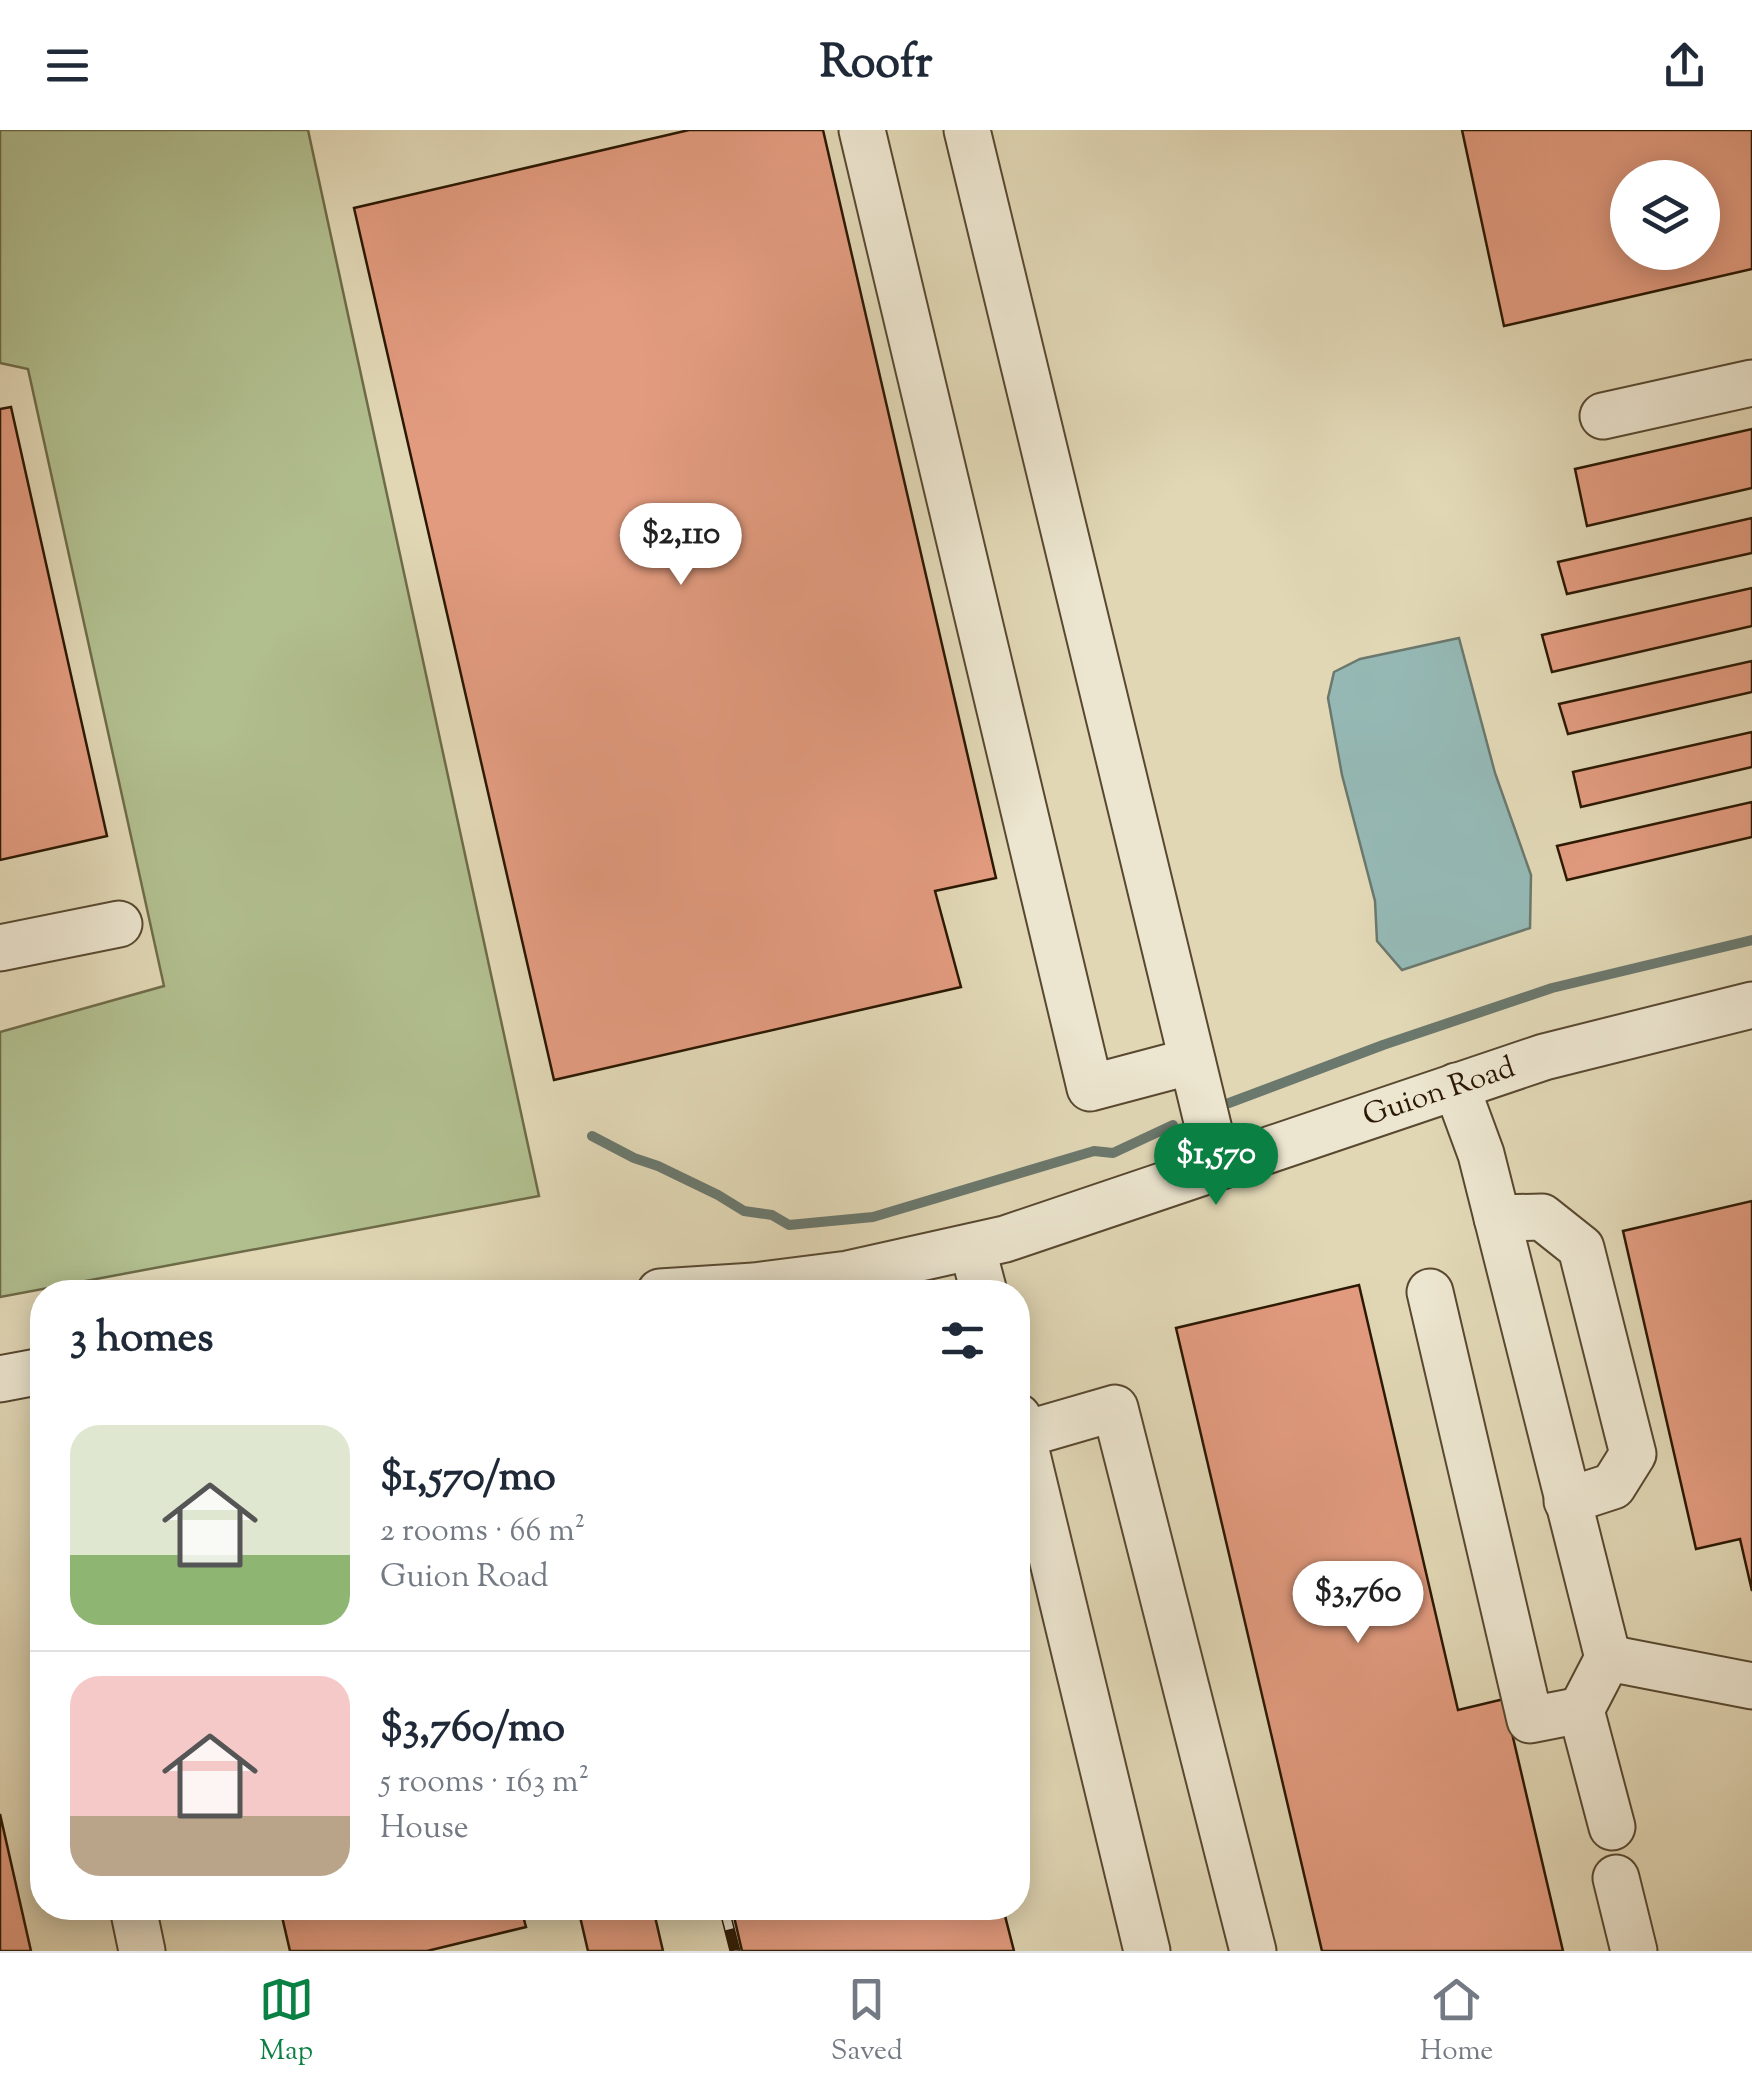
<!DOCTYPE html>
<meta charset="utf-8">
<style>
body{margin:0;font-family:"Sorts Mill Goudy",serif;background:#f2f2f3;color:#1f2937;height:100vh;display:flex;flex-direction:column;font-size:38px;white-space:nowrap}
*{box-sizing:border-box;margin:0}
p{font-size:32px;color:#747a83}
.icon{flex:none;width:55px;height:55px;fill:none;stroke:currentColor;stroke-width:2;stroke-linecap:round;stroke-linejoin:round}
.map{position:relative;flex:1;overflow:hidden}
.side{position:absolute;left:30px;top:1150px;width:1000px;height:640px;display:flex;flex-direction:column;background:#fff;border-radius:40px;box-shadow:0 5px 25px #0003}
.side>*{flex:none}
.controls{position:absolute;left:1610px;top:30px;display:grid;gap:20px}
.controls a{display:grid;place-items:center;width:110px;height:110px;border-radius:50%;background:#fff;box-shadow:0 5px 25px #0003;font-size:50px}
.price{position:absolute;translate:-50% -85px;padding:0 22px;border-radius:35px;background:#fff;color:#222;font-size:32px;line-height:65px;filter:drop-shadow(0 2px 5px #0008)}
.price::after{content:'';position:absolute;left:50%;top:60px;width:30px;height:22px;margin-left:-15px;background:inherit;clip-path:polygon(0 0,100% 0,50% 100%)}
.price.on{background:#0b8043;color:#fff}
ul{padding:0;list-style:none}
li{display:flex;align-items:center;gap:30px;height:250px;padding:0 40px}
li+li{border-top:2px solid #e0e1e3}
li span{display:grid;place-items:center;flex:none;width:280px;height:200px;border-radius:30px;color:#555}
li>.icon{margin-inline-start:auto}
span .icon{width:120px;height:120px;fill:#fffc;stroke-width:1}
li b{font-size:42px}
h2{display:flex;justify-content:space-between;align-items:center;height:120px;padding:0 40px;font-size:42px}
header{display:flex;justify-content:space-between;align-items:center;height:130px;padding:0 40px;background:#fff;font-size:45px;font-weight:700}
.tabs{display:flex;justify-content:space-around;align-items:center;height:140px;border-top:2px solid #e0e1e3;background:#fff;font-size:28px;color:#747a83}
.tabs a{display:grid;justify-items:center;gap:5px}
.tabs .on{color:#0b8043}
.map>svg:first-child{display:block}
.green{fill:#b1be8e;stroke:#6e6b48;stroke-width:2.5}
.water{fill:#95b8b4;stroke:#6b786d;stroke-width:2.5}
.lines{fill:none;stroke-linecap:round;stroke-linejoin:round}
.stream{stroke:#6b786d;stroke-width:10}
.building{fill:#e29b7f;stroke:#2b1803;stroke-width:2.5;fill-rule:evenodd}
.minor-casing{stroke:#584830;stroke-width:49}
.minor{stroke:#ece5cf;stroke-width:45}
.rail-casing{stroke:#2b1803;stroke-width:11}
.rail{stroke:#ece5cf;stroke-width:8;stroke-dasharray:22;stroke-linecap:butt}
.labels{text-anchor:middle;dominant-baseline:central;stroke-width:10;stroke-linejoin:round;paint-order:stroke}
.street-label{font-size:30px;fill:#2b1803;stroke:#ece5cf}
</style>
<header><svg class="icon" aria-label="menu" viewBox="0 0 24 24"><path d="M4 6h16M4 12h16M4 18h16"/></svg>Roofr<svg class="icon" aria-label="share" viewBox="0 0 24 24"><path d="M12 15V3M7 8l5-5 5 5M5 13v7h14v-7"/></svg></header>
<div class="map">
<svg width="1752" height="1821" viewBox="0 0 1752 1821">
<rect width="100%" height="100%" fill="#e1d7b5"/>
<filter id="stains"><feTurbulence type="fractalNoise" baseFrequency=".002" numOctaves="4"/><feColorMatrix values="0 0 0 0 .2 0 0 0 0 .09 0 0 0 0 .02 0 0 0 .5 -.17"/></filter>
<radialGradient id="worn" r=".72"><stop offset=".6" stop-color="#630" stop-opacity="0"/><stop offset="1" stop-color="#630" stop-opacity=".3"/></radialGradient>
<!-- green -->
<path class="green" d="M 0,0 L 308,0 L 539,1066 L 0,1167 L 0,902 L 164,856 L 28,239 L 0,233 Z"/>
<!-- water -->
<path class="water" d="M 1459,508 L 1495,643 L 1531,745 L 1530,798 L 1402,840 L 1377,811 L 1375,771 L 1342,645 L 1328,568 L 1334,542 L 1360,529 Z"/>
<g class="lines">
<!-- stream -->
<path class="stream" d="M 1229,973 L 1383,915 L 1552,858 L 1752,810
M 592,1006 L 634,1028 L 658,1036 L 718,1065 L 744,1081 L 772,1085 L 789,1095 L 873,1087 L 1094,1021 L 1113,1023 L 1173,995"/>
</g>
<!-- building -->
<path class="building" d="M 689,0 L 823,0 L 996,748 L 935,761 L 961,857 L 554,950 L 354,78 Z
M 1462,0 L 1752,0 L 1752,139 L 1504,196 ZM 1628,48 L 1702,48 L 1702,122 L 1628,122 Z
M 11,277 L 107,706 L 0,730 L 0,279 Z
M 1752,299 L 1752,358 L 1587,396 L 1575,339 Z
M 1752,388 L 1752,423 L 1567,464 L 1558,432 Z
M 1752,458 L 1752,496 L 1552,542 L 1542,505 Z
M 1752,531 L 1752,562 L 1568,604 L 1559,574 Z
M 1752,602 L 1752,637 L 1581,677 L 1573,642 Z
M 1752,672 L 1752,707 L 1567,750 L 1557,716 Z
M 1752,1071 L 1752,1461 L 1740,1409 L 1696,1419 L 1623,1101 Z
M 1359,1155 L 1458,1580 L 1504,1569 L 1563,1821 L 1322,1821 L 1176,1198 Z
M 0,1684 L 31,1821 L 0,1821 Z
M 280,1778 L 521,1778 L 526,1797 L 427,1821 L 290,1821 Z
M 578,1778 L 653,1778 L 663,1821 L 588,1821 Z
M 732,1778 L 1003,1778 L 1014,1821 L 742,1821 Z"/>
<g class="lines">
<defs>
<g id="minor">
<path d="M 862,0 L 1090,958 L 1192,931"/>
<path d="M 967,0 L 1218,1037"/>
<path d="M 1603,286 L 1752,253"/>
<path d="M 0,818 L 119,794"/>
<path d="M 1456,956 L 1481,1024 L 1608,1528 L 1581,1580 L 1612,1697"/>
<path d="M 1497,1088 L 1542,1087 L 1581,1118 L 1633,1324 L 1613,1356 L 1567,1371"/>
<path d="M 972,1117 L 984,1162"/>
<path id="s1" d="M 660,1162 L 754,1156 L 848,1144 L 1005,1109 L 1544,927 L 1752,875"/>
<path d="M 1430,1162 L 1530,1590 L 1581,1580"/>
<path d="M 0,1249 L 42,1241"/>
<path d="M 1018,1287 L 1147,1821"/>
<path d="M 1022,1305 L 1115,1278 L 1253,1821"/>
<path d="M 1608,1528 L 1752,1556"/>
<path d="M 1616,1748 L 1634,1821"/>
<path d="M 133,1778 L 142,1821"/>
</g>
</defs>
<!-- minor casing -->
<use href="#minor" class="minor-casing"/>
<!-- minor -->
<use href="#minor" class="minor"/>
<defs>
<path id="rail" d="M 724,1778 L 735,1821"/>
</defs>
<!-- rail casing -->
<use href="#rail" class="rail-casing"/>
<!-- rail -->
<use href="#rail" class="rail"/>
</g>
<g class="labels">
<!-- street labels -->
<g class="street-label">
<text stroke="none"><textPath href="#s1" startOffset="808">Guion Road</textPath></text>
</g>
</g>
<rect width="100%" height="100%" filter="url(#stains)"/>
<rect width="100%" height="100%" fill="url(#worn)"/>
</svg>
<div class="controls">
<a><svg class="icon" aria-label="layers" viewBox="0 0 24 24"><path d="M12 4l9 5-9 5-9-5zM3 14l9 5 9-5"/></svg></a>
</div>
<b class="price" style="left:681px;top:458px">$2,110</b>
<b class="price on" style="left:1216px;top:1078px">$1,570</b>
<b class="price" style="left:1358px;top:1516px">$3,760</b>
<section class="side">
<h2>3 homes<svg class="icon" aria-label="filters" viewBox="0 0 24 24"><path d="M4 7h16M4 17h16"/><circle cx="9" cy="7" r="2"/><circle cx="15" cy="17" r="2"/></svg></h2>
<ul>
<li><span style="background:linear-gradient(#dfe7d0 65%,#8fb573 0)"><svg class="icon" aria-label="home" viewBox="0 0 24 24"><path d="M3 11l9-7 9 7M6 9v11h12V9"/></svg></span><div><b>$1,570/mo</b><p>2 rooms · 66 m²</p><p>Guion Road</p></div></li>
<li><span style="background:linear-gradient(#f6c9c9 70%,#b9a48a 0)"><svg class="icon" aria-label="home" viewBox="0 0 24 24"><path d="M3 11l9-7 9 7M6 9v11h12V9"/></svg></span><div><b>$3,760/mo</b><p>5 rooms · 163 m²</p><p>House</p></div></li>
</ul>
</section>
</div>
<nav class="tabs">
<a class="on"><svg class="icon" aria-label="map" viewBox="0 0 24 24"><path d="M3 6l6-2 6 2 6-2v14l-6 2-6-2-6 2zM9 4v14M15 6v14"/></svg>Map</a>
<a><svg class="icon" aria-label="saved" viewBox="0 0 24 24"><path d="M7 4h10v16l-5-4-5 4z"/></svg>Saved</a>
<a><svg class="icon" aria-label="home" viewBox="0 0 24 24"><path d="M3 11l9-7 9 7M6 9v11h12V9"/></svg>Home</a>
</nav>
